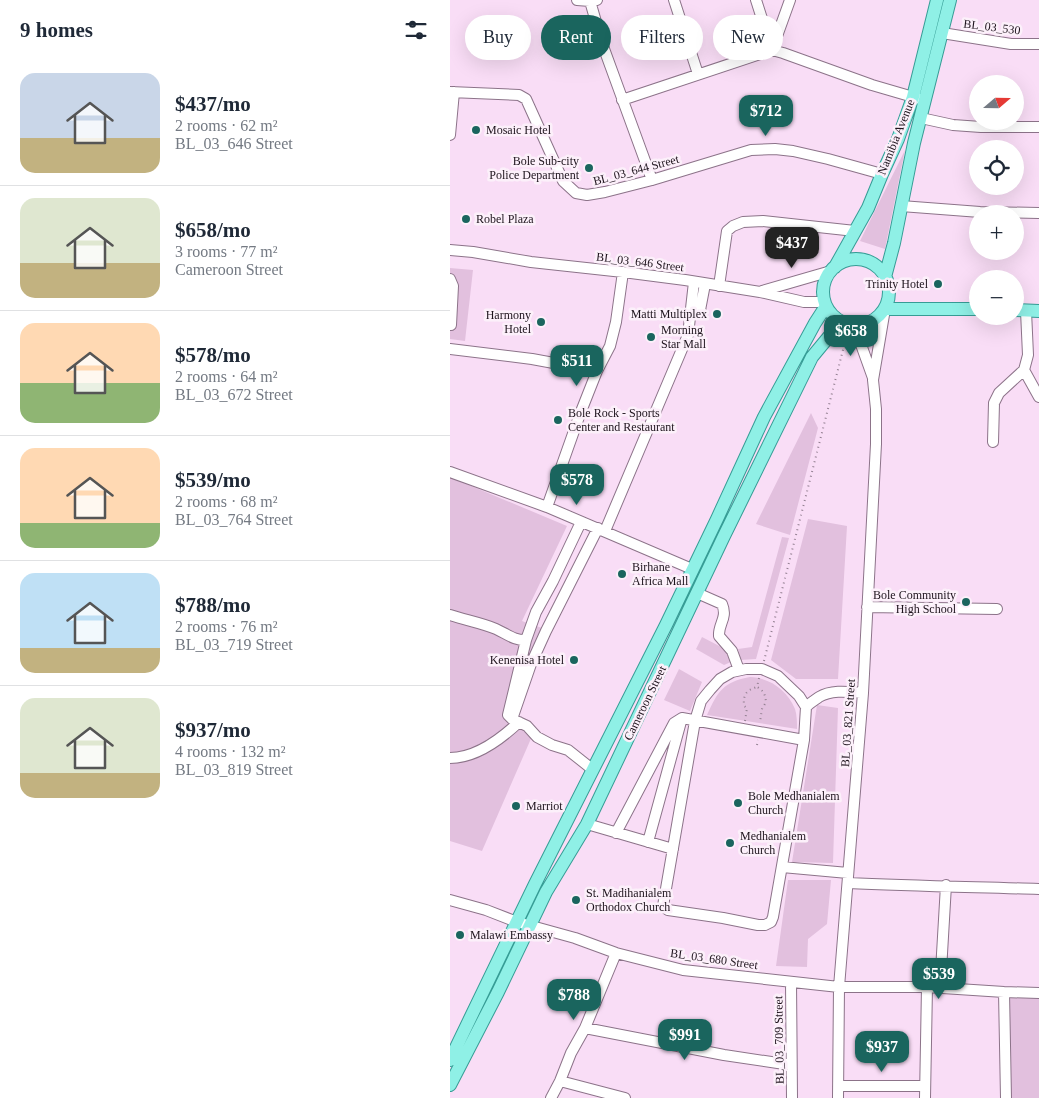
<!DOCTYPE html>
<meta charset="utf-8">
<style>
body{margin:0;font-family:Georgia,serif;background:#f2f2f3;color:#1f2937;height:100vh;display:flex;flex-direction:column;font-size:19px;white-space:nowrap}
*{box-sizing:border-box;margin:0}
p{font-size:16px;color:#747a83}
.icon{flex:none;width:28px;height:28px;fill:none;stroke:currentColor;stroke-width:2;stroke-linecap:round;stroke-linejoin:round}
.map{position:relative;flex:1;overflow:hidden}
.details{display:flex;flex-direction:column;background:#fff;width:450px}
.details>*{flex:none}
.top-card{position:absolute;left:15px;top:15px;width:475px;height:45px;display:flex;gap:10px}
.needle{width:32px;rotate:70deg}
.controls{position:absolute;left:519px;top:75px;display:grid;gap:10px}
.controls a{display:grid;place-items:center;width:55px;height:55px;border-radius:50%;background:#fff;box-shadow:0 5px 20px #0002;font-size:25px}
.price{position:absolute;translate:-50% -42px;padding:0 11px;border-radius:10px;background:#1a655e;color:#fff;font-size:16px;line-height:32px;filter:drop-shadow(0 1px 2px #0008)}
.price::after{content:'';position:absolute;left:50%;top:30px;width:15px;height:11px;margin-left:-8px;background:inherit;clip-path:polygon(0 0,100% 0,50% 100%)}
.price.on{background:#222;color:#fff}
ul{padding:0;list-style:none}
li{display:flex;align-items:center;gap:15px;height:125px;padding:0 20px}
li+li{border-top:1px solid #e0e1e3}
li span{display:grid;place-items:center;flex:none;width:140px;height:100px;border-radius:15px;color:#555}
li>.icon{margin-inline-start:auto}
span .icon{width:60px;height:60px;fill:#fffc;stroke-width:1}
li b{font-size:21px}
h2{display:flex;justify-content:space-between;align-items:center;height:60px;padding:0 20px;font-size:21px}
.pill{padding:0 18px;border-radius:22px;background:#fff;box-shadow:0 5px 20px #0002;font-size:18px;line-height:45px}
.pill.on{background:#1a655e;color:#fff}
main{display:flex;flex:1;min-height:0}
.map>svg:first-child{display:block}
.green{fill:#e2c0de}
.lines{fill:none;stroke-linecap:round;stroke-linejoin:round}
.minor-casing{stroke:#8c7389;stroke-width:12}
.major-casing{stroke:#369c95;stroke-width:14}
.path{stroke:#948092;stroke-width:2;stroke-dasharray:1 4;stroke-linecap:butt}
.minor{stroke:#fff;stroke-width:10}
.major{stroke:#8ff0e6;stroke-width:12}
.poi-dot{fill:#1a655e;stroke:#fcf0fa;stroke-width:2}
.labels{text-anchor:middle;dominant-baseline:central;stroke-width:5;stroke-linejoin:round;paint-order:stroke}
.street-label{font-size:12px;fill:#1d131c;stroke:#fcf0fa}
.poi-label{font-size:12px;fill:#1d131c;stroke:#fcf0fa;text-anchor:start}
</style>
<main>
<section class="details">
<h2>9 homes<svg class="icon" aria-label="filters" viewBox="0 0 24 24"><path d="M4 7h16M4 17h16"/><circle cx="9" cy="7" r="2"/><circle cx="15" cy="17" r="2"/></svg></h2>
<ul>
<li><span style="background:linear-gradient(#c9d6e8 65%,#c2b280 0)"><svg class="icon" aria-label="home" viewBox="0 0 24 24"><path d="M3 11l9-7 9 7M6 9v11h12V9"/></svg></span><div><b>$437/mo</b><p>2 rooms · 62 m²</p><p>BL_03_646 Street</p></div></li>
<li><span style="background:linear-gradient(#dfe7d0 65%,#c2b280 0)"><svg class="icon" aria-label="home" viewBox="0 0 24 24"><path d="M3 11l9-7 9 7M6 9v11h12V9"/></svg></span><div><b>$658/mo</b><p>3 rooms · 77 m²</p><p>Cameroon Street</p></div></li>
<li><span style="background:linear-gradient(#ffd9b3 60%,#8fb573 0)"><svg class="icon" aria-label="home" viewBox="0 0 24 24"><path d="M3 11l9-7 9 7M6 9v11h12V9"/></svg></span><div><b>$578/mo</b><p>2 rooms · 64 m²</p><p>BL_03_672 Street</p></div></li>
<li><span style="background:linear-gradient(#ffd9b3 75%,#8fb573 0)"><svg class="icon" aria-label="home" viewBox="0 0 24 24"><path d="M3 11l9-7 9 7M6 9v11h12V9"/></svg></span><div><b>$539/mo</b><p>2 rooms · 68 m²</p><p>BL_03_764 Street</p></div></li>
<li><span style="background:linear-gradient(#bfe0f5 75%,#c2b280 0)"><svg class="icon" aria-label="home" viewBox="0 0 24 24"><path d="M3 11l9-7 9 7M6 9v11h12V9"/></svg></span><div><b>$788/mo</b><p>2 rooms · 76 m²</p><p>BL_03_719 Street</p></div></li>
<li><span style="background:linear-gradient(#dfe7d0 75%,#c2b280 0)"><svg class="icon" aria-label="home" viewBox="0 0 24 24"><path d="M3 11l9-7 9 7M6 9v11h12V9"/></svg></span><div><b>$937/mo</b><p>4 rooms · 132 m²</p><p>BL_03_819 Street</p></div></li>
</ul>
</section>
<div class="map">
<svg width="589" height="1098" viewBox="0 0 589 1098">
<rect width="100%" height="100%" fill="#f9ddf6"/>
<!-- green -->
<path class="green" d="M 455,150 L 435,249 L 410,241 Z
M 0,268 L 23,270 L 15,341 L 0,339 Z
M 361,413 L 368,428 L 340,535 L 306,524 Z
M 0,477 L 117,526 L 72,621 L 92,628 L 55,719 L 83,734 L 32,851 L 0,841 Z
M 358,519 L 397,526 L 388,679 L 346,679 L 321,660 Z
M 332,537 L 339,538 L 306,659 L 290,660 L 288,649 L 302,647 Z
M 252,637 L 277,650 L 281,662 L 274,665 L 246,649 Z
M 229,669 L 252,682 L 240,711 L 214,700 Z
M 300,677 C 320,678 337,690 345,709 C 347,715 347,723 347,729 L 257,715 C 268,691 273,682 300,677 Z
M 367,705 L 388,708 L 383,863 L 342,862 Z
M 338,880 L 381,880 L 377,924 L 358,939 L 357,967 L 326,966 Z
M 555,994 L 589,995 L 589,1098 L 557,1098 Z"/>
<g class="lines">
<defs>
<path id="minor" d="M 127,0 L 140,1 L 147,0
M 224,0 L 248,74
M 306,0 L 322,50
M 140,1 L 153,46 L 202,180
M 492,33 L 561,44 L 589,44
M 322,50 L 340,0
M 0,92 L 69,95 L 76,99 L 113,181 L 126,193 L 137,195 L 155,192 L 202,180 L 301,150 L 325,149 L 343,151 L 378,159 L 432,174
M 172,100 L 322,50 L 333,53 L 422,85 L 470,99
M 471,118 L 503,125 L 531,127 L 589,127
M 0,135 L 4,92
M 451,206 L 530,212 L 589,213
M 0,250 L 23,252 L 81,262 L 173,272 L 235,280 L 310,292 L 354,302 L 375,302
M 0,279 L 3,286 L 1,325
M 269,286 L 277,231 L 283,226 L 293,222 L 313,221 L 405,231
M 312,291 L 381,271
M 251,311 L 250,310 L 255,284
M 404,325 L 423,378
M 0,349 L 82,359 L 147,371
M 574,370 L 589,397
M 543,442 L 544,403 L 549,393 L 574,370 L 578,355 L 576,311
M 0,472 L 97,507 L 242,569
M 97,507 L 130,414 L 147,371 L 160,346 L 166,322 L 173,272
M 155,531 L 238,335 L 244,282
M 247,593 L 272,604 C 278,618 268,624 269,636 L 282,651 L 289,670
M 417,607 L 547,609
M 0,615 C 15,620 32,623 46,629 C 57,634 65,641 76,640 L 86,612 L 103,581 L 131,522
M 76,640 L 58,715 L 62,719 L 77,726 L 87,737 L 102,745 L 118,750 L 142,769
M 296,669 L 312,669 L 328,676 L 349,696 L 356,707 L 354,740 L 323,917 L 321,922 L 315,925 L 308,925 L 273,918 L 218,910 L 213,906 L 245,721 L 251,701 L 260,690 L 270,679 L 282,672 Z
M 356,707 C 360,703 365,700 369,697 C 382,689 400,692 413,693
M 62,719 L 81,664 L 96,631 L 148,528
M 0,758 C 26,758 51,739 69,722
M 137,824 L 223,849
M 166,833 L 224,723 L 232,718 L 354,740
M 198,842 L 232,718
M 332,867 L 398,873
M 398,883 C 461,886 525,887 589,889
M 0,900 L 36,910 L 67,922 L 125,938 L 166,953 L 233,970 L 389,987 L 477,987 L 554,992 L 589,993
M 341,982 L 342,1098
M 490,988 L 496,885
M 554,992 L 556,1098
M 135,1028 L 274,1055 L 341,1065
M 110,1081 L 175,1098
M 388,1086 L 475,1086
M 101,1098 L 110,1081 L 121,1053 L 135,1028 L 166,953
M 388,1098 L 389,987 L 413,693 L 426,444 L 426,409 L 423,380 L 435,309
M 475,1098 L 477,987"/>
<path id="major" d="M373 292a33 33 0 1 1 66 0a33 33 0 1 1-66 0Z
M 385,267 L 418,208 L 432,174 L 448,139 L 463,97 L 487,0
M 435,277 L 444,243 L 464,143 L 500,0
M 435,309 L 528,309
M 565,310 L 589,311
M 0,1060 L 85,884 L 216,625 L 267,519 L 314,417 L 365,323 L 376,306
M 0,1085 L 48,992 L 96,892 L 137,824 L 274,536 L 362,357 L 391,322"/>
</defs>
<!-- minor casing -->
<use href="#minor" class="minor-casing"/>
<!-- major casing -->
<use href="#major" class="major-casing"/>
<!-- path -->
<path class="path" d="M 314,661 L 397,334
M 309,678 L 307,687 C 314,691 315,694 316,702 L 312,709 L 310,722
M 295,721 L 297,708 L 294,706 C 293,695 296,690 307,687
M 307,745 L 308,740"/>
<!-- minor -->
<use href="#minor" class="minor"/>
<!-- major -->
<use href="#major" class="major"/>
</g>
<!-- markers -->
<g class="poi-dot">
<circle cx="26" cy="130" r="5"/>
<circle cx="139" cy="168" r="5"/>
<circle cx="16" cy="219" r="5"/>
<circle cx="488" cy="284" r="5"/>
<circle cx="267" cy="314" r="5"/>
<circle cx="91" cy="322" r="5"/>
<circle cx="201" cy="337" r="5"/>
<circle cx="108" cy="420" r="5"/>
<circle cx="172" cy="574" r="5"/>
<circle cx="516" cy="602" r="5"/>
<circle cx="124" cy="660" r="5"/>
<circle cx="288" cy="803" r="5"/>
<circle cx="66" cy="806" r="5"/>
<circle cx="280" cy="843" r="5"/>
<circle cx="126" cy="900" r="5"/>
<circle cx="10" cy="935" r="5"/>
</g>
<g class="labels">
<!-- street labels -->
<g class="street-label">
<text transform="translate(542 27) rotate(7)">BL_03_530</text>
<text transform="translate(446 137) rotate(-68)">Namibia Avenue</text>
<text transform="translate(186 170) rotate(-15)">BL_03_644 Street</text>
<text transform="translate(190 262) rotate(7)">BL_03_646 Street</text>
<text transform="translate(195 703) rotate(-64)">Cameroon Street</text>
<text transform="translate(398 723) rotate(-86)">BL_03_821 Street</text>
<text transform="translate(264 959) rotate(8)">BL_03_680 Street</text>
<text transform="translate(329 1040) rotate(-91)">BL_03_709 Street</text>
</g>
<!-- poi labels -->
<g class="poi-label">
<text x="36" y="130">Mosaic Hotel</text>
<text x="129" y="161" text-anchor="end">Bole Sub-city<tspan x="129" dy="14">Police Department</tspan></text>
<text x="26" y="219">Robel Plaza</text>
<text x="478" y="284" text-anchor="end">Trinity Hotel</text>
<text x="257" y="314" text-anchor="end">Matti Multiplex</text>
<text x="81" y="315" text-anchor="end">Harmony<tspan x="81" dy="14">Hotel</tspan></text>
<text x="211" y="330">Morning<tspan x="211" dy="14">Star Mall</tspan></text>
<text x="118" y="413">Bole Rock - Sports<tspan x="118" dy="14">Center and Restaurant</tspan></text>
<text x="182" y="567">Birhane<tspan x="182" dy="14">Africa Mall</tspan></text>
<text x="506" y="595" text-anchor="end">Bole Community<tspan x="506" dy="14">High School</tspan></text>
<text x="114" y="660" text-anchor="end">Kenenisa Hotel</text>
<text x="298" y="796">Bole Medhanialem<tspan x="298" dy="14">Church</tspan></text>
<text x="76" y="806">Marriot</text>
<text x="290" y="836">Medhanialem<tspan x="290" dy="14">Church</tspan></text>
<text x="136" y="893">St. Madihanialem<tspan x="136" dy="14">Orthodox Church</tspan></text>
<text x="20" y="935">Malawi Embassy</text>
</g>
</g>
</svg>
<div class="controls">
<a><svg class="needle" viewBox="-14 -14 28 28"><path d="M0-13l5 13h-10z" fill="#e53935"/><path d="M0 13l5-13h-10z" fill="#747a83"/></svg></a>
<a><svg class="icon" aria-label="locate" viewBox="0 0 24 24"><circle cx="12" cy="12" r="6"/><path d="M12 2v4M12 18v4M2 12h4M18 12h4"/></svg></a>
<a>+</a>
<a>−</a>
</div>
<b class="price" style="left:316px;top:137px">$712</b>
<b class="price on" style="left:342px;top:269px">$437</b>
<b class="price" style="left:401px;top:357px">$658</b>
<b class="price" style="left:127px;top:387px">$511</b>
<b class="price" style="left:127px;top:506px">$578</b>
<b class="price" style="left:489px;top:1000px">$539</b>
<b class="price" style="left:124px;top:1021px">$788</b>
<b class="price" style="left:235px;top:1061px">$991</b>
<b class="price" style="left:432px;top:1073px">$937</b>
<div class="top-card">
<a class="pill">Buy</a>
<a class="pill on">Rent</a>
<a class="pill">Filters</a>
<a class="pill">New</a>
</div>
</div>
</main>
